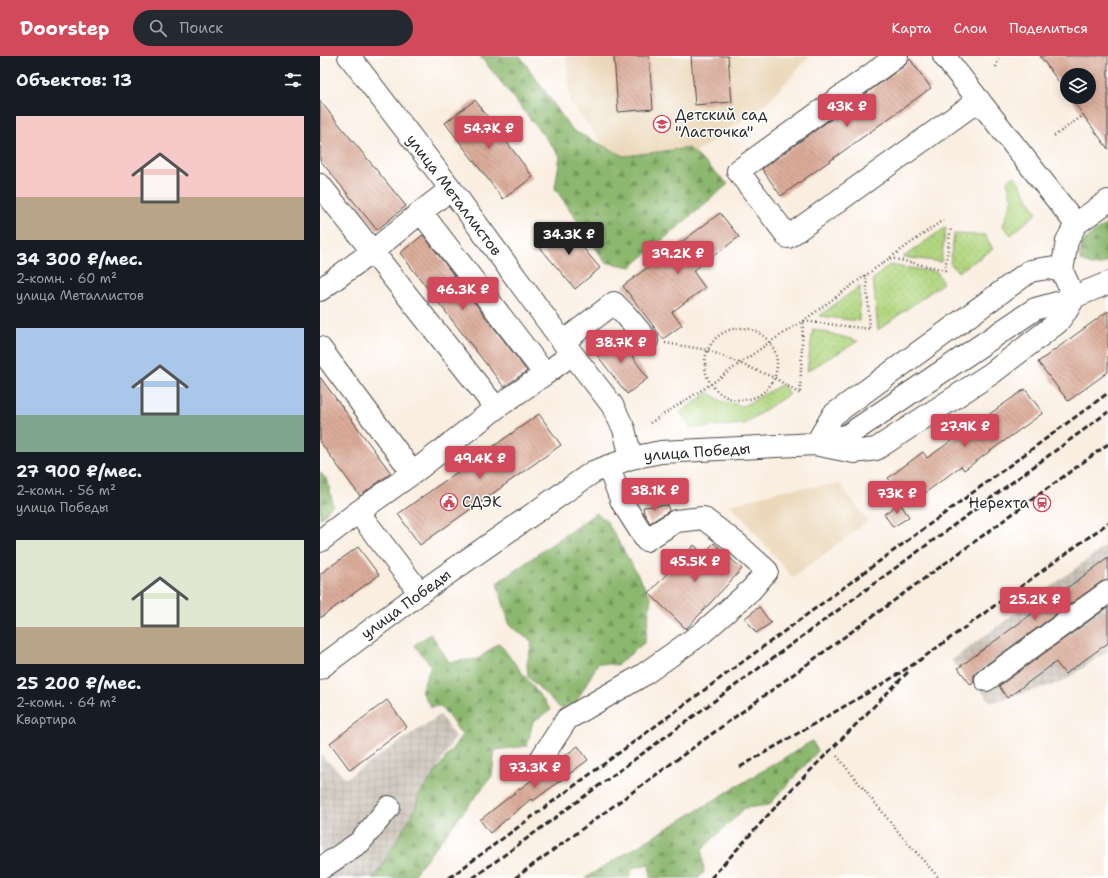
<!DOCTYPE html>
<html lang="ru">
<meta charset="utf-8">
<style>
body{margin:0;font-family:"Shantell Sans",sans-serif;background:#242831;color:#f1f3f6;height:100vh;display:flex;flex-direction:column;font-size:15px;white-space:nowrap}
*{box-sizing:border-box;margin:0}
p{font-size:13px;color:#9ea1a6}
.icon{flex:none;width:22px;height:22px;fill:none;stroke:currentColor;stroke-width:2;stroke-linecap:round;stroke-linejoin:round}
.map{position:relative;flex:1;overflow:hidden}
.drawer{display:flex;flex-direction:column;background:#171b24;width:320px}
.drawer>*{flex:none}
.fabs{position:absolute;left:740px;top:12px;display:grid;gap:8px}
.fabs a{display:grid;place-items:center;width:36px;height:36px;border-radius:50%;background:#171b24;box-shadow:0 2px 10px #0003;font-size:20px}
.price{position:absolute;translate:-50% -34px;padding:0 9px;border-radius:4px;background:#d1495b;color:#fff;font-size:13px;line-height:26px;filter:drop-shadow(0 1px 2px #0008)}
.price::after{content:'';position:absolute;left:50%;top:24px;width:12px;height:9px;margin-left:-6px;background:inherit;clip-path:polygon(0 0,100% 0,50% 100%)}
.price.on{background:#222;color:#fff}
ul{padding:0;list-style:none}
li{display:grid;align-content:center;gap:8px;height:212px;padding:0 16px}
li span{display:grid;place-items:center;height:124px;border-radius:0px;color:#555}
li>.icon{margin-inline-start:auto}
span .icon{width:72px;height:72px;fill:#fffc;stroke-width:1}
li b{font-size:17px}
h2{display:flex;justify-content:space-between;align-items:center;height:48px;padding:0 16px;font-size:17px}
header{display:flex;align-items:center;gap:24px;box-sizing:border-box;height:56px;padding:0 20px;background:#d1495b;color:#fff}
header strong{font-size:19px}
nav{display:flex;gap:22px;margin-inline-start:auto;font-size:14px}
.search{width:280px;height:36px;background:#242831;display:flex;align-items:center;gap:10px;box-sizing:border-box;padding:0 14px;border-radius:22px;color:#9ea1a6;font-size:15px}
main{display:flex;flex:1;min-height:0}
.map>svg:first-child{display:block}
.built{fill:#ebd8ba}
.industrial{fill:url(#industrial-grid)}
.grass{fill:url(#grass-dots);stroke:#6e8055}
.forest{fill:url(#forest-firs);stroke:#5c714c}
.building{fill:url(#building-back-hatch)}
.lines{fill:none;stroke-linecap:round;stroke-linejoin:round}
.minor-casing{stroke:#4a4846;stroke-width:24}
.path{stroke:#4a4846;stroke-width:2.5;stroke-dasharray:1 3;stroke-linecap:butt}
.minor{stroke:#fff;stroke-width:22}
.rail{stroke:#2b2b2b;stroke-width:3;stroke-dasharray:6 3;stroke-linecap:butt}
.labels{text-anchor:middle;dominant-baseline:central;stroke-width:3;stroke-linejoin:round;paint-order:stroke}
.poi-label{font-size:15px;fill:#2b2b2b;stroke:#fff;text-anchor:start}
.street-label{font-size:15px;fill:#2b2b2b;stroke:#fff}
</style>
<header>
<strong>Doorstep</strong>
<div class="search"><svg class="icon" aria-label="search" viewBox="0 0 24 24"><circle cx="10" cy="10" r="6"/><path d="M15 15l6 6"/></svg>Поиск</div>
<nav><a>Карта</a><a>Слои</a><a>Поделиться</a></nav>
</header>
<main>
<section class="drawer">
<h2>Объектов: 13<svg class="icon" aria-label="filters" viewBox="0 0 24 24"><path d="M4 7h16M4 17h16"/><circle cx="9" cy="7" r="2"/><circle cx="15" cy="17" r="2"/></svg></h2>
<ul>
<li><span style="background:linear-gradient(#f6c9c9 65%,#b9a48a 0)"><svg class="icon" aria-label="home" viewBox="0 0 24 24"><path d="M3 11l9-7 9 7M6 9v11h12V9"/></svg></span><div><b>34 300 ₽/мес.</b><p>2-комн. · 60 m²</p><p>улица Металлистов</p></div></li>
<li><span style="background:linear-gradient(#a9c7e8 70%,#7fa58c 0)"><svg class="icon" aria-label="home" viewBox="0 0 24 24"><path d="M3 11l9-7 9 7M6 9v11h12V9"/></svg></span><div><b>27 900 ₽/мес.</b><p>2-комн. · 56 m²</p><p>улица Победы</p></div></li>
<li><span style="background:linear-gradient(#dfe7d0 70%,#b9a48a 0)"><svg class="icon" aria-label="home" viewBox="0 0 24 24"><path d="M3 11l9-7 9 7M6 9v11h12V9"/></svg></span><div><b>25 200 ₽/мес.</b><p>2-комн. · 64 m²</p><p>Квартира</p></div></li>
</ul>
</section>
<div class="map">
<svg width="788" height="822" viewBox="0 0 788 822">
<defs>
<pattern id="industrial-grid" width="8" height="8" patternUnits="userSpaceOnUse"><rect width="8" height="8" fill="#cbc3b8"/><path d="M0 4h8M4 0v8" fill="none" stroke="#aea89e"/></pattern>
<pattern id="grass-dots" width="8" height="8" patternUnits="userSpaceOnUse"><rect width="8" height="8" fill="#b1d67f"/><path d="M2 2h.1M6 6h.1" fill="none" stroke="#98b86e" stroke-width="1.8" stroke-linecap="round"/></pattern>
<pattern id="forest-firs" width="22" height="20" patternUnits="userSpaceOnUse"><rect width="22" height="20" fill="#8cb76e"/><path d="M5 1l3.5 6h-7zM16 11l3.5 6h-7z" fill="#73955b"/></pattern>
<pattern id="building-back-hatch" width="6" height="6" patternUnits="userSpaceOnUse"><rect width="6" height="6" fill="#dbac99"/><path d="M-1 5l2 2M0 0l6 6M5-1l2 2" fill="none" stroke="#b28c7d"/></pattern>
</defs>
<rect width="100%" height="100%" fill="#fff"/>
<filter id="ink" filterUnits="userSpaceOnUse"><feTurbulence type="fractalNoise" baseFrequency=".025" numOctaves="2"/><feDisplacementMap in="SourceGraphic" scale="8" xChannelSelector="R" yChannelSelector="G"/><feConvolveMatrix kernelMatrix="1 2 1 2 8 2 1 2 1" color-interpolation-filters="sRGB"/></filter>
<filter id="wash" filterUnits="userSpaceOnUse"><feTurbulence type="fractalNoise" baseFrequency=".012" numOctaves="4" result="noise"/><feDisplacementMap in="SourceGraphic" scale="16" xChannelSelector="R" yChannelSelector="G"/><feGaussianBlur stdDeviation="0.9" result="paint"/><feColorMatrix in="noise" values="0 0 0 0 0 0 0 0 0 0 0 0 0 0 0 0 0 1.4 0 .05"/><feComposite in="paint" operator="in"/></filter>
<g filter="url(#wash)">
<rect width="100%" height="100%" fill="#faeee1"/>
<!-- built -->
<path class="built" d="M 246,0 L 490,0 L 447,47 L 346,117 L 286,107 L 283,88 L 250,46 Z
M 520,428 L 548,465 L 473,522 L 411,449 L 463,434 Z"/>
<!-- industrial -->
<path class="industrial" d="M 788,488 L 788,595 L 742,626 L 672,646 L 631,605 Z
M 120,659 L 135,681 L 60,813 L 51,822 L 0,822 L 0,698 L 26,722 Z"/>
<!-- grass -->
<path class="grass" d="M 695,120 L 717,157 L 691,179 L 683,170 L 692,144 L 687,125 Z
M 626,171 L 621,206 L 583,201 Z
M 634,178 L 665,179 L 673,193 L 638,216 L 630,207 Z
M 569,209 L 617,216 L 623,227 L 558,274 L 553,223 Z
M 540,230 L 539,265 L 499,260 Z
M 493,273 L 538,285 L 487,315 Z
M 463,328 L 469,338 L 424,368 L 371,372 L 360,356 L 389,336 L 401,345 L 423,350 Z"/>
<!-- forest -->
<path class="forest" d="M 160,0 L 200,0 L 252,74 L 304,100 L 369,92 L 408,128 L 311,211 L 285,206 L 235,132 L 240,100 Z
M 788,167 L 788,205 C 777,213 772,210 760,204 C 759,181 772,179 788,167 Z
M 0,416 L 8,425 L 13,449 L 0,463 Z
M 276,457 L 286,464 L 331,542 L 325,586 L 297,609 L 278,607 L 253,652 L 240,652 L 208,621 L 207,608 L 212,586 L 190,570 L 177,527 Z
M 111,578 L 129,606 L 158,603 L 179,587 L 231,654 L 213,665 L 207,690 L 175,694 L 172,720 L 91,822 L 52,822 L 60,813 L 95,753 L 98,741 L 142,679 L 121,650 L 111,651 L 101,635 L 111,610 L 94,589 Z
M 492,685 L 498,695 L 449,749 L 425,752 L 382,793 L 384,816 L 379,822 L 331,822 L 329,808 L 312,812 L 309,822 L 265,822 Z"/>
<g id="blocks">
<!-- building -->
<path class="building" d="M 294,0 L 329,0 L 333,53 L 298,56 Z
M 371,0 L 408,0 L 412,46 L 375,49 Z
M 720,0 L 788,0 L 788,93 L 750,41 L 769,41 L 769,19 L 747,19 L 747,37 Z
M 590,3 L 611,32 L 461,140 L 442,113 L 584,10 Z
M 155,44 L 213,121 L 183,143 L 125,67 Z
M 0,45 L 86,150 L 57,174 L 0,104 Z
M 400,157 L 419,181 L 373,215 L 385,232 L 352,256 L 362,269 L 343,283 L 303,230 Z
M 243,168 L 280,212 L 255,233 L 218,189 Z
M 103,179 L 207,315 L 184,331 L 80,197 Z
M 788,255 L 788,316 L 748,345 L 718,306 Z
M 295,277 L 328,322 L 307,338 L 273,294 Z
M 0,321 L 71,417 L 40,440 L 0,386 Z
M 705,333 L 723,357 L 644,414 L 641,410 L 589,449 L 568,422 L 603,396 L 607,402 Z
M 219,358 L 241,389 L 100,489 L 78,458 Z
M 580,447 L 589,461 L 573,471 L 564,458 Z
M 348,449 L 349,455 L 330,467 L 324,457 L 323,451 Z
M 394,487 L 422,513 L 366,573 L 329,537 L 374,489 L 383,498 Z
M 38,491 L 59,519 L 0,562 L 0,518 Z
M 788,502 L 788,524 L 781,526 L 659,614 L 654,619 L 654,626 L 651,629 L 638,612 Z
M 439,551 L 451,567 L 436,577 L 425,562 Z
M 788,551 L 788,587 L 745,618 L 736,606 L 687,642 L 679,630 Z
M 67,644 L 87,671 L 30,714 L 10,687 Z
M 258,690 L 268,704 L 213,745 L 211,743 L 170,777 L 160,764 L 193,738 L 216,721 L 223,720 L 231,710 Z"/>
</g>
</g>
<g filter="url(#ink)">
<use href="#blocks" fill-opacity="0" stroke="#4a4846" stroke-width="1"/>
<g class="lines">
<defs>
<path id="minor" d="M 29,0 L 131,133 L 243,286 L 292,349 L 304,373 L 311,402
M 577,0 L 418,115 L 468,181 L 659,44
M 624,0 L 756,168
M 0,129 L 176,352
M 131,133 L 101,156 L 225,318 L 252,298
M 748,228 L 742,215 L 747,185 L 756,168 L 788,145
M 0,234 L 53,195 L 101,156
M 243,286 L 294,247 L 305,258 L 327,284
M 0,292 L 93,417
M 496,388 L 513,359 L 710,215 L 728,212 L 742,215
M 499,389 L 534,396 L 556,393 L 672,317 L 737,267 L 747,254 L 754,242
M 38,456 L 100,537
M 0,485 L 38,456 L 93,417 L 176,352 L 225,318
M 0,612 L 100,537 L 273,416 L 311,402 L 341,396 L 496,388 L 528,379 L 715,253 L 744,245 L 788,227
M 666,624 L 788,536
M 217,709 L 247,663 L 323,619 L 382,577 L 431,534 L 447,515 L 416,487 L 383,462 L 356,465 L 326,484 L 302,446 L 288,410
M 0,813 L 40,786 L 69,751"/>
</defs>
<!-- minor casing -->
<use href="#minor" class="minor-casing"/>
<!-- path -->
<path class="path" d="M 676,11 L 679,0
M 734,80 L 764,59
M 570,202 L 625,214 L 631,171
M385 308a36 36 0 1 1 72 0a36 36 0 1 1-72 0Z
M 345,287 L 388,294 L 455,322 L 480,338 L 483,265 L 550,273 L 546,219
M 330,367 L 391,328 L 450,286 L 483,265 L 546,219 L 623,164
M 517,700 L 580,778 L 619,822"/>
<!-- minor -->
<use href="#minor" class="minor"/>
<!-- rail -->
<path class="rail" d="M 420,711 L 561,629 L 600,604 L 788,467
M 129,822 L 788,337
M 153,822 L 788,356
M 195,822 L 788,388
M 391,822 L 470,735 L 588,616"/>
</g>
</g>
<!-- icons -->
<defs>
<symbol id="school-ring" viewBox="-11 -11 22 22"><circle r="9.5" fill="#fff" stroke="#d1495b" stroke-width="1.5"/><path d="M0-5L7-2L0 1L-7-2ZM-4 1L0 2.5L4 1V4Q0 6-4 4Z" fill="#d1495b"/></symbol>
<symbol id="civic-ring" viewBox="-11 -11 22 22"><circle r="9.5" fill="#fff" stroke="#d1495b" stroke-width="1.5"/><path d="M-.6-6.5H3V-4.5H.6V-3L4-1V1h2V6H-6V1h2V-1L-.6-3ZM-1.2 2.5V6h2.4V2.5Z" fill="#d1495b"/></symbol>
<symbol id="station-ring" viewBox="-11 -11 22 22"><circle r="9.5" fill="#fff" stroke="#d1495b" stroke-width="1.5"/><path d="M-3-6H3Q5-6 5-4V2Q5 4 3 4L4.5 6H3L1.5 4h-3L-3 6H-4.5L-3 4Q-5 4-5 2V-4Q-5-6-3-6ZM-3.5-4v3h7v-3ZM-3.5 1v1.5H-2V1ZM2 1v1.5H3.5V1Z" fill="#d1495b"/></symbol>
</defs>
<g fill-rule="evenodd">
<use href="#school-ring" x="332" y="58" width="20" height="20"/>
<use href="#civic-ring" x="119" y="436" width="20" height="20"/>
<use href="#station-ring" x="712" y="437" width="20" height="20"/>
</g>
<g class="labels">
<!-- poi labels -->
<g class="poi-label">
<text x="355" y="59">Детский сад<tspan x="355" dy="17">"Ласточка"</tspan></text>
<text x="142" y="446">СДЭК</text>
<text x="709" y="447" text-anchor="end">Нерехта</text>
</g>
<!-- street labels -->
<g class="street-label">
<text transform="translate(134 139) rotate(53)">улица Металлистов</text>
<text transform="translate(377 396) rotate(-4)">улица Победы</text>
<text transform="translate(86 548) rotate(-36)">улица Победы</text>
</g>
</g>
</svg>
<div class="fabs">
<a><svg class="icon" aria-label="layers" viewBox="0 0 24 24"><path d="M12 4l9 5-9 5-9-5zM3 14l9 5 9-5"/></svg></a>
</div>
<b class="price" style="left:527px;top:72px">43K ₽</b>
<b class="price" style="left:169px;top:94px">54.7K ₽</b>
<b class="price on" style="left:249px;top:200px">34.3K ₽</b>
<b class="price" style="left:358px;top:219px">39.2K ₽</b>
<b class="price" style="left:143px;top:255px">46.3K ₽</b>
<b class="price" style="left:301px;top:308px">38.7K ₽</b>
<b class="price" style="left:645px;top:392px">27.9K ₽</b>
<b class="price" style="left:160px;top:424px">49.4K ₽</b>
<b class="price" style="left:335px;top:456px">38.1K ₽</b>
<b class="price" style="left:577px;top:459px">73K ₽</b>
<b class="price" style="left:375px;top:527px">45.5K ₽</b>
<b class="price" style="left:715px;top:565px">25.2K ₽</b>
<b class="price" style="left:215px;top:733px">73.3K ₽</b>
</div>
</main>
